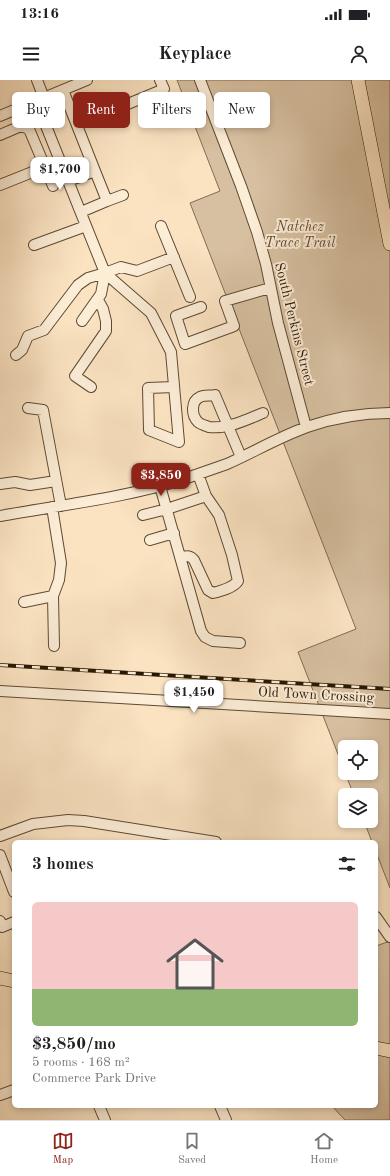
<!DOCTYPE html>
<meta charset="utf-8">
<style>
body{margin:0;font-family:"Old Standard TT",serif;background:#f6f6f6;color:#202124;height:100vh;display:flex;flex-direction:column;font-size:15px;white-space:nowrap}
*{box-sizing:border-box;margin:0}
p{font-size:13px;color:#757577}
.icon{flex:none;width:22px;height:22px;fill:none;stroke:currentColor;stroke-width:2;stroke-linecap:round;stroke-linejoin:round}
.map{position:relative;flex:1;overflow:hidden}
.sheet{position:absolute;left:12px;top:760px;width:366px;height:268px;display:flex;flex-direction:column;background:#fff;border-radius:6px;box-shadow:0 2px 6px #0003}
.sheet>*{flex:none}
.hud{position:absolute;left:12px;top:12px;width:366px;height:36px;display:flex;gap:8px}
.controls{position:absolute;left:338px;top:660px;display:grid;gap:8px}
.controls a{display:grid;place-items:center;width:40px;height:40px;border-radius:6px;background:#fff;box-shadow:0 2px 6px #0003;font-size:20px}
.price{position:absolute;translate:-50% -34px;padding:0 9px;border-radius:8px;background:#fff;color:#222;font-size:13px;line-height:26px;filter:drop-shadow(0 1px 2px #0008)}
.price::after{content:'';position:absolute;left:50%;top:24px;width:12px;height:9px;margin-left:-6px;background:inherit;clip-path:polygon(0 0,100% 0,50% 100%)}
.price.on{background:#8f2418;color:#fff}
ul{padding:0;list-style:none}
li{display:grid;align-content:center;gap:8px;height:212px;padding:0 20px}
li span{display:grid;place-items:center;height:124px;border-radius:6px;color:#555}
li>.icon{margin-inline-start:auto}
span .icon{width:72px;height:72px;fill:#fffc;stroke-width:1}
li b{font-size:17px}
h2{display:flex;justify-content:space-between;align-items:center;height:48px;padding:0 20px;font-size:17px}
.tag{padding:0 14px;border-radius:6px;background:#fff;box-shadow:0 2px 6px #0003;font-size:14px;line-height:36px}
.tag.on{background:#8f2418;color:#fff}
.status{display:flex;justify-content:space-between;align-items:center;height:28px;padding:0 20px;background:#fff;direction:ltr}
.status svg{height:11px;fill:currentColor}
header{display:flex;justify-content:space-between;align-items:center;height:52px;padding:0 20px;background:#fff;font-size:18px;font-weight:700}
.tab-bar{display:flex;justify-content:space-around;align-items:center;height:56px;border-top:1px solid #e0e0e0;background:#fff;font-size:11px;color:#757577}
.tab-bar a{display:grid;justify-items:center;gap:2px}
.tab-bar .on{color:#8f2418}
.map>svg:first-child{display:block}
.green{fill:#d7c0a1;stroke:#806c52}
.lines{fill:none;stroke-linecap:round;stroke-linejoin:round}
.minor-casing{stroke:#5d4a32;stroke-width:12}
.major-casing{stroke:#281702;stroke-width:14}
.minor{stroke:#fcedd7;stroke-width:10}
.major{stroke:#fbe3c2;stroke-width:13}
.rail-casing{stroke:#281702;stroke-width:4}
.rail{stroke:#fcedd7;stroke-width:2.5;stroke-dasharray:8;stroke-linecap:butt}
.labels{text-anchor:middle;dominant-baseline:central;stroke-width:4;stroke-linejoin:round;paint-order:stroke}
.park-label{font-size:14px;font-style:italic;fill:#5d4a32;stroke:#fcedd7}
.street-label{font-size:14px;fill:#281702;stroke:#fcedd7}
</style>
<div class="status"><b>13:16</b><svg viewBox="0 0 49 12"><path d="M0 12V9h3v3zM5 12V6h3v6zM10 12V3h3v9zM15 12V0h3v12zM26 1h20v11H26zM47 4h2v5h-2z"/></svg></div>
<header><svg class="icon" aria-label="menu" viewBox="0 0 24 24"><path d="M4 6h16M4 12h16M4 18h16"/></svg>Keyplace<svg class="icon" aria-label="person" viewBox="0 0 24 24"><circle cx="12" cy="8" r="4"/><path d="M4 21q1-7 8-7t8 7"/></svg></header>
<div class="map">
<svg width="390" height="1040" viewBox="0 0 390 1040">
<rect width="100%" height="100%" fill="#fbe3c2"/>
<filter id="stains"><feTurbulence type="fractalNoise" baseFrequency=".005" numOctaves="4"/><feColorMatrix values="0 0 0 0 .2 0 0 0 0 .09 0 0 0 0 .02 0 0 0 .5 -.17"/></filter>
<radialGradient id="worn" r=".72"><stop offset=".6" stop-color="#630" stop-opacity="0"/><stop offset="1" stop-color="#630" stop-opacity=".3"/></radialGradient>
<!-- green -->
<path class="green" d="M 177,0 L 390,0 L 390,808 L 376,772 L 376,762 L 372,762 L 364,741 L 371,741 L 371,715 L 354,715 L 345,693 L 371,693 L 371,667 L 345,667 L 345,692 L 298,572 L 356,549 L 190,123 L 220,111 Z
M 390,861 L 390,1040 L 345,1040 L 332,1026 L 376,1026 L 376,866 Z"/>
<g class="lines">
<defs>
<path id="minor" d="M 37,0 L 44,18
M 200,0 L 241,106 L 257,152 L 266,184 L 278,243 L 306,347
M 63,10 L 95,91 L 68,101
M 36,21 L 105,193 L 151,233 L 171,272 L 179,362 L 149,350 L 148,308 L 174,307
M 0,36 L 87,0
M 77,45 L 164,9 L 160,0
M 0,55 L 21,46 L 29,49 L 53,106
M 0,105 L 60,81
M 107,121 L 123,115
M 81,132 L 107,121 L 95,91
M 161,146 L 190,217
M 34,165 L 86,146
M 201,227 L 176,236 L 185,264 L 234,246 L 225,221 L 270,208
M 82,241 L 101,214 L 105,193
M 16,275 L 22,270 L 28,256 L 44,250 L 78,205 L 88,198 L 105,193 L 121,187 L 137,191 L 174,177
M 91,307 L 75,296 L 106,251 L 106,241 L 103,229 L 98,220
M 28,328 L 43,330 L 61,426
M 241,377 L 215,315 C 211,316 203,315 200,317 C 191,321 191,335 198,342 C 200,344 206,346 209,347 C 228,349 246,340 263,333
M 0,404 L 15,402 L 30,405 L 56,401
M 160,406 L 201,551 L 205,557 L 213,561 L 240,563
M 52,427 L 61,483 L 59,500 L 53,516 L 54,566
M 143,435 L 167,429 L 206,416
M 0,436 C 61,425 125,418 184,399 C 198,394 213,389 227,384 C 254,372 279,357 307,347 C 333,338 362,333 390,333
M 150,460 L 174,453
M 181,477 C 187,476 190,475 194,480 L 208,510 L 213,513 C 221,511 233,508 238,501 L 232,475 L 219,435 L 206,416 L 198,394
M 24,522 L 53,516
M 0,611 L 390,634
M 0,756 L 33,744 L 68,740 L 84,741 L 216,762
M 0,775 L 14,812
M 376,837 L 390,857
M 0,841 L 2,847 L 14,842
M 0,1015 L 14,1010
M 99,1026 L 105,1040
M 220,1026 L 226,1040"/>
<path id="major" d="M 358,0 L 390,164
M 0,898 L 14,901
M 376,968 L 390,971"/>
</defs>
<!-- minor casing -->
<use href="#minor" class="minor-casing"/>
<!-- major casing -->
<use href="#major" class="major-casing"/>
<!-- minor -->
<use href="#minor" class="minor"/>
<!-- major -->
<use href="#major" class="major"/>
<defs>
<path id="rail" d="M 0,585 L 390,609"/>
</defs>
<!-- rail casing -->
<use href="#rail" class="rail-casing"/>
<!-- rail -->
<use href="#rail" class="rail"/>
</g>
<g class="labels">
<!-- park labels -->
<g class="park-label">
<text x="300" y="147">Natchez<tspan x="300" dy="16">Trace Trail</tspan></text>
</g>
<!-- street labels -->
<g class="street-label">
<text transform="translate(294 244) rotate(76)">South Perkins Street</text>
<text transform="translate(316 615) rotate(3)">Old Town Crossing</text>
</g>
</g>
<rect width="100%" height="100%" filter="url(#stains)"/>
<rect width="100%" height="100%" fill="url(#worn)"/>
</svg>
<div class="controls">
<a><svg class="icon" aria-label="locate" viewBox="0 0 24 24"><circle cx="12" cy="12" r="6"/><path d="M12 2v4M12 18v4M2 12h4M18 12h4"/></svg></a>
<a><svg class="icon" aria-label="layers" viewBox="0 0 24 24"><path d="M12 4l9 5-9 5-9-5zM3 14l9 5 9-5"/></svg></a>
</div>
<b class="price" style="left:60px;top:111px">$1,700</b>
<b class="price on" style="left:161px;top:417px">$3,850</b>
<b class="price" style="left:194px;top:634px">$1,450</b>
<div class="hud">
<a class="tag">Buy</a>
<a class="tag on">Rent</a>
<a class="tag">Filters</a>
<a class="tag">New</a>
</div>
<section class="sheet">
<h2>3 homes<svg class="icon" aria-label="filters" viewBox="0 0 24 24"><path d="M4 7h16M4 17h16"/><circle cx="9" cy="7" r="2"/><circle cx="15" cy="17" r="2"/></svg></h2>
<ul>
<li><span style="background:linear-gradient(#f6c9c9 70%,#8fb573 0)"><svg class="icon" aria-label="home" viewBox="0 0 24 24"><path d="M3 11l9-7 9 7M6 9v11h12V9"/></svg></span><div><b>$3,850/mo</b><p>5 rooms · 168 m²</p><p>Commerce Park Drive</p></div></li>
</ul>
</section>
</div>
<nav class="tab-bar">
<a class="on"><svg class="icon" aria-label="map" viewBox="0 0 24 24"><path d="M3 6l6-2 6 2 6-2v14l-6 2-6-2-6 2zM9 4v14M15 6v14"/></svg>Map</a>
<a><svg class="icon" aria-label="saved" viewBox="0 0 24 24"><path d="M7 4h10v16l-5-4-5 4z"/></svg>Saved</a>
<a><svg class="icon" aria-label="home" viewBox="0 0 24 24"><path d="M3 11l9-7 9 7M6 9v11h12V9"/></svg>Home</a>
</nav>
